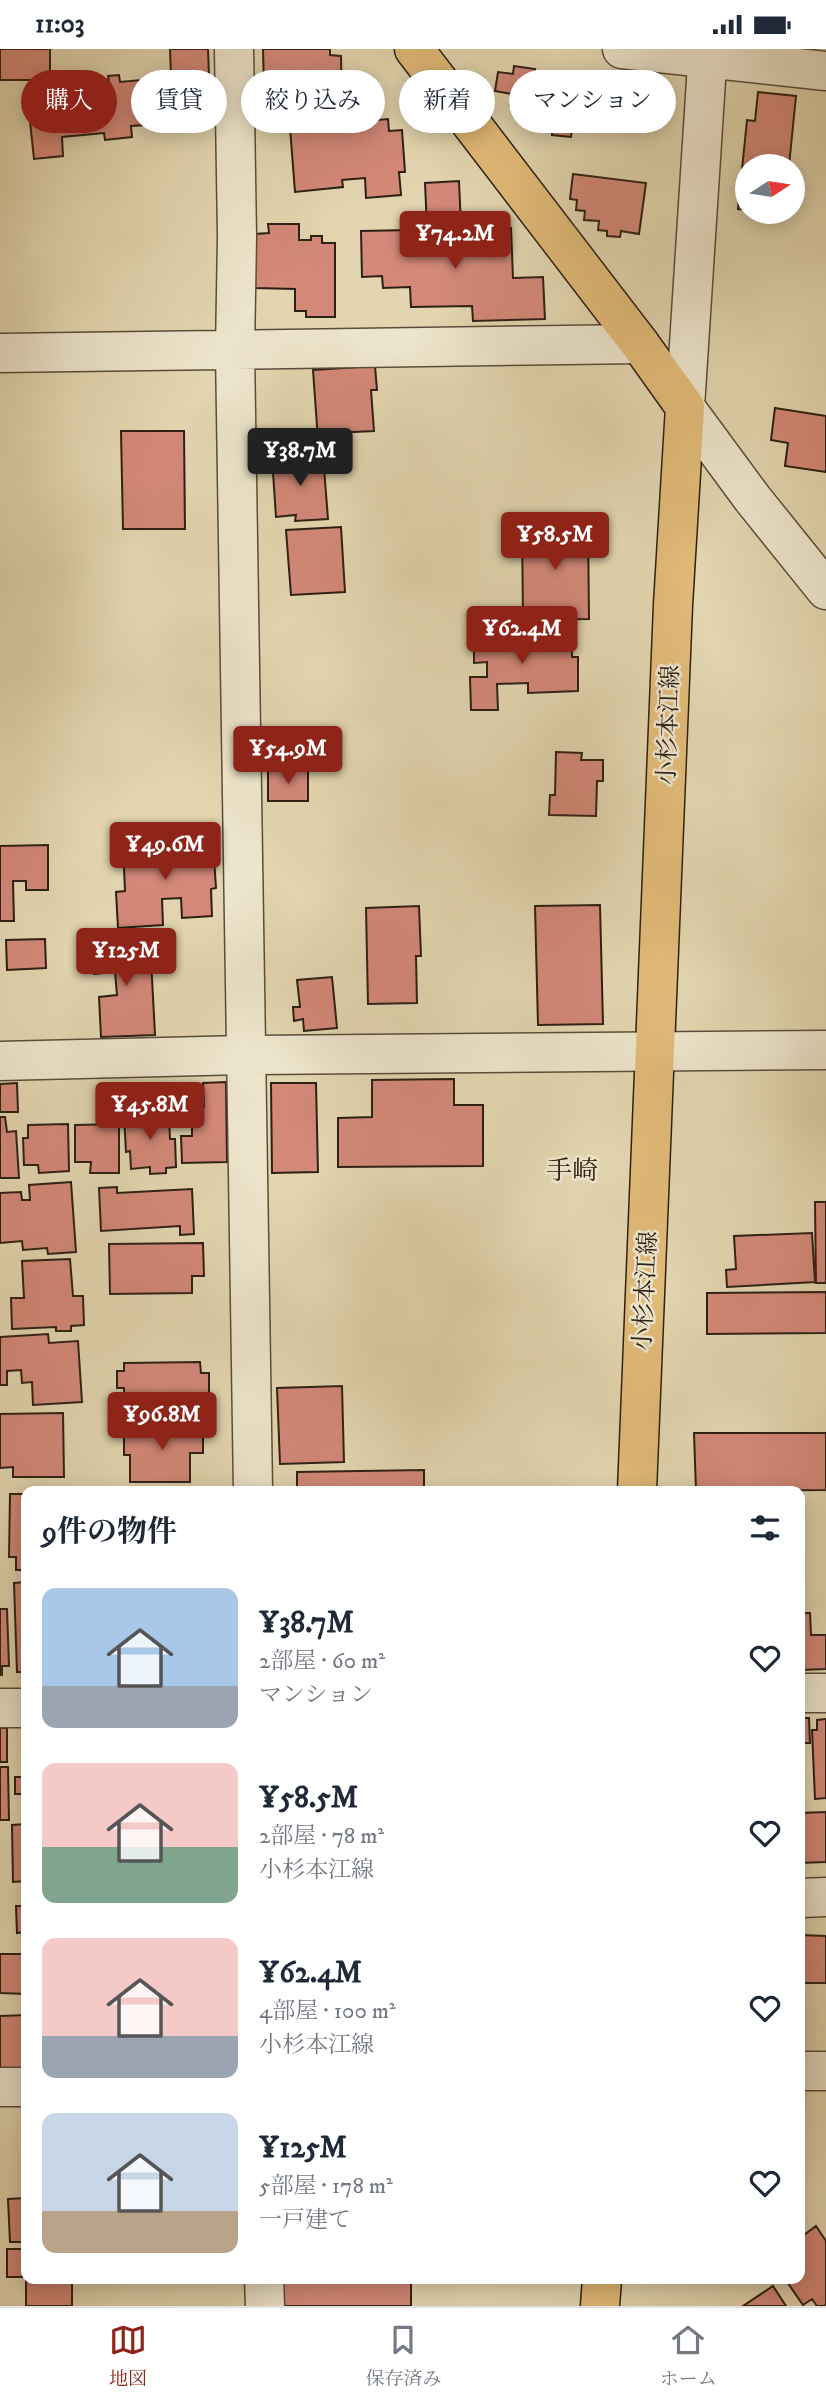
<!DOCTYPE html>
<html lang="ja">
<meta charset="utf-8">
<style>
body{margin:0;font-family:"IM FELL DW Pica","Noto Serif JP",serif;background:#f6f6f7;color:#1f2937;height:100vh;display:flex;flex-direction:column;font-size:26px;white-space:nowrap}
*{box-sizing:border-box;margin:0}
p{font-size:23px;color:#747a83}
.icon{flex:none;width:38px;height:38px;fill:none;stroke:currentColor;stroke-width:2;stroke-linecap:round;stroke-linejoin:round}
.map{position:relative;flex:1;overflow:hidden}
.panel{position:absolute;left:21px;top:1437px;width:784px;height:798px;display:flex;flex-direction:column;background:#fff;border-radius:14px;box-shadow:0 4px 18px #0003}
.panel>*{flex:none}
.top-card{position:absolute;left:21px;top:21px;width:784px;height:63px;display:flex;gap:14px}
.needle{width:46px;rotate:78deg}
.controls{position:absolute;left:735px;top:105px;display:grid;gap:14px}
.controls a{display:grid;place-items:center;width:70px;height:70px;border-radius:50%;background:#fff;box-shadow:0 4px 18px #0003;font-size:35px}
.price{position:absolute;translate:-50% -60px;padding:0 16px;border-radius:7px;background:#8f2418;color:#fff;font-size:23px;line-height:46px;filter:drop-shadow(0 2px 4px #0008)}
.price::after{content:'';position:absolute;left:50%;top:42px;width:21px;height:16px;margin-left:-10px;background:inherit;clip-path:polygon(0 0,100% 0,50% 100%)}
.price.on{background:#222;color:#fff}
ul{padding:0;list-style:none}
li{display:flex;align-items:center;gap:21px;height:175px;padding:0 21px}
li span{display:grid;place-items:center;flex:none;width:196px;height:140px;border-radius:14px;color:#555}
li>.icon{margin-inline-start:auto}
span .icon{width:84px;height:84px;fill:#fffc;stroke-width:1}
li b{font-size:30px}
h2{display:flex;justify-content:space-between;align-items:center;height:84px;padding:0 21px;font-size:30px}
.chip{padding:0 24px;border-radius:32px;background:#fff;box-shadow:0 4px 18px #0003;font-size:24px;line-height:63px}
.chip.on{background:#8f2418;color:#fff}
.status{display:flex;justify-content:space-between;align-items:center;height:49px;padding:0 35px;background:#fff;direction:ltr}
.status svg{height:19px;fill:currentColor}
.tab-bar{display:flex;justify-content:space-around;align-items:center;height:98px;border-top:2px solid #e0e1e3;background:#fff;font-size:19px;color:#747a83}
.tab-bar a{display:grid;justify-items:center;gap:4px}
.tab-bar .on{color:#8f2418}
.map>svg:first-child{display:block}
.building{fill:#d38878;stroke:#2e2014;stroke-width:2}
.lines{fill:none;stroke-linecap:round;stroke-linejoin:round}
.minor-casing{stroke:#5b4d3b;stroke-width:41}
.major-casing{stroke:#2e2014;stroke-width:41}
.minor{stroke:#ece4cb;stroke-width:38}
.major{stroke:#e1ba78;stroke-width:38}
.labels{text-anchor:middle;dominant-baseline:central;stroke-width:5;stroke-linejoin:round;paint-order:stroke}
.street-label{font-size:24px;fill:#2e2014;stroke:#ece4cb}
.neighbourhood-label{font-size:26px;fill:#2e2014;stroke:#ece4cb}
</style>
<div class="status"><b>11:03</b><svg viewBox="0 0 49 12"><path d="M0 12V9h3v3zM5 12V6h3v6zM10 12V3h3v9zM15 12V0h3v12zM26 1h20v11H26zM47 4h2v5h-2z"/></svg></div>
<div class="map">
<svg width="826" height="2257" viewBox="0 0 826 2257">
<rect width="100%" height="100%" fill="#e2d5af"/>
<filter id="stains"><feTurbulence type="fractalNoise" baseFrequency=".00286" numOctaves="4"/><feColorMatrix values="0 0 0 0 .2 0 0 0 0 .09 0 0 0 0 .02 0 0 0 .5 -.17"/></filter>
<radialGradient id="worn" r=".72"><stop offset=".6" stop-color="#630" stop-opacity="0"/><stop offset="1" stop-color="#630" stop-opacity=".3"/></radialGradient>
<!-- building -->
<path class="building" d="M 0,0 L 50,0 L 50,31 L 0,31 Z
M 170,0 L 208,0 L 210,54 L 172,56 Z
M 263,0 L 330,0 L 330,6 L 341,7 L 342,59 L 335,58 L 335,63 L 279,63 L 279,42 L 264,42 Z
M 514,17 L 535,20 L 529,60 L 510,57 L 512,45 L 495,42 L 498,23 L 513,25 Z
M 119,26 L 120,33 L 163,29 L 165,53 L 143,55 L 145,76 L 131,77 L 132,88 L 105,91 L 104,84 L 62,88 L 63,107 L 34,110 L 27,44 L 44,42 L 44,50 L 63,48 L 62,38 L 109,34 L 108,27 Z
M 758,43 L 796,47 L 789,117 L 747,117 L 747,161 L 738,160 L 747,71 L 755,72 Z
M 556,46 L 576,49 L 571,88 L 552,86 L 553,73 L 536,71 L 540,52 L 555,54 Z
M 388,70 L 389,82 L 402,81 L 405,123 L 399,123 L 401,146 L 366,149 L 365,129 L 342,131 L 343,138 L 295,143 L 290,79 Z
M 573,125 L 646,134 L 639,185 L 621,182 L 620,188 L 607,187 L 607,182 L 598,181 L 599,172 L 584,171 L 585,162 L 576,161 L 577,151 L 570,150 Z
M 459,132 L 461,177 L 427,179 L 425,134 Z
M 268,175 L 299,175 L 299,191 L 311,191 L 311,187 L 322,187 L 322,194 L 335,194 L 335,268 L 306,268 L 306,262 L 295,262 L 295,240 L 255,239 L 254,185 L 269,184 Z
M 511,179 L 513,229 L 543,228 L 545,270 L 473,272 L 472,257 L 411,258 L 410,238 L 383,239 L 382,227 L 362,228 L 361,182 Z
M 375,317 L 377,341 L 371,341 L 374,382 L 332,384 L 333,390 L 318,391 L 313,321 Z
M 775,359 L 826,367 L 826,423 L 785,417 L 788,394 L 771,391 Z
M 121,382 L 184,382 L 185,480 L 123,480 Z
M 323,406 L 328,470 L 295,472 L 296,466 L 276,468 L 272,409 Z
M 522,476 L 588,476 L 589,570 L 523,571 Z
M 341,478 L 345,543 L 291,546 L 286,481 Z
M 527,581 L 528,590 L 572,589 L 572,608 L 578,608 L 578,642 L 528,644 L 528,634 L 497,635 L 498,661 L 471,661 L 470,628 L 487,628 L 487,613 L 474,614 L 474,587 L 487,587 L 486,582 Z
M 556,703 L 582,704 L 581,711 L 603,711 L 603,732 L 597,732 L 596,767 L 549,766 L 550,746 L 555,746 Z
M 268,722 L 308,722 L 308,752 L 268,752 Z
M 208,792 L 209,809 L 214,809 L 216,839 L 211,840 L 212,867 L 182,869 L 181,849 L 162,850 L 163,876 L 118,879 L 116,843 L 125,842 L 123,796 Z
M 48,796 L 48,841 L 26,841 L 26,832 L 13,832 L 14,872 L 0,872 L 0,797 Z
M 600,856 L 603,975 L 538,976 L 535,857 Z
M 419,857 L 421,907 L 416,907 L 417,954 L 368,955 L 366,859 Z
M 45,890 L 46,919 L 7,921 L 6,891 Z
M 150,891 L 155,986 L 101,988 L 99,948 L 117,946 L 115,923 L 94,925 L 93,894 Z
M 332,928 L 337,979 L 304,982 L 303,970 L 294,972 L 293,958 L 300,958 L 297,931 Z
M 454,1030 L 454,1056 L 483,1056 L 483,1117 L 338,1118 L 338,1069 L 372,1068 L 372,1031 Z
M 226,1033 L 227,1113 L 182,1114 L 181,1087 L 192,1087 L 192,1058 L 204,1058 L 203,1034 Z
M 17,1034 L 18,1063 L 0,1063 L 0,1035 Z
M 271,1034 L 316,1034 L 318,1123 L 272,1124 Z
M 162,1063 L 162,1068 L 169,1068 L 170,1090 L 175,1090 L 176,1118 L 166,1119 L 166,1124 L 150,1125 L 150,1118 L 131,1120 L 130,1102 L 126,1103 L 124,1066 Z
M 0,1068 L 5,1068 L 7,1083 L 16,1082 L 19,1129 L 0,1129 Z
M 68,1075 L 69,1122 L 39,1124 L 38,1116 L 24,1116 L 23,1089 L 28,1089 L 28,1076 Z
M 119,1075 L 119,1124 L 90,1124 L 91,1113 L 75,1113 L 75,1076 Z
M 71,1133 L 76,1203 L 48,1205 L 47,1199 L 23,1201 L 22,1192 L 0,1194 L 0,1144 L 21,1143 L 22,1151 L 30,1151 L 29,1136 Z
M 117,1138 L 117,1144 L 192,1140 L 194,1185 L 180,1186 L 180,1177 L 101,1182 L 99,1139 Z
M 815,1153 L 826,1153 L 826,1234 L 816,1234 Z
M 812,1184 L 815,1233 L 727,1238 L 726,1221 L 736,1220 L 734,1187 Z
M 203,1194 L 204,1227 L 192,1227 L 192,1244 L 110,1245 L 109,1195 Z
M 70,1210 L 73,1247 L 83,1247 L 84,1276 L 71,1277 L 71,1282 L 56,1282 L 56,1278 L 12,1280 L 11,1249 L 24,1249 L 22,1212 Z
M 826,1243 L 826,1284 L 707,1285 L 707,1244 Z
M 48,1285 L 49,1294 L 78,1292 L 82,1353 L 33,1356 L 32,1333 L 22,1334 L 21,1321 L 7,1322 L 7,1336 L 0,1336 L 0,1288 Z
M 200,1313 L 201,1324 L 209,1324 L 209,1352 L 181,1352 L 181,1364 L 125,1365 L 124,1339 L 117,1339 L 117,1322 L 124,1322 L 124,1314 Z
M 342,1337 L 344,1413 L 280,1415 L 277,1339 Z
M 63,1364 L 64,1428 L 13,1428 L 13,1418 L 0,1419 L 0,1365 Z
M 124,1377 L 203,1377 L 203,1404 L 190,1404 L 190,1433 L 130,1433 L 130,1406 L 124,1406 Z
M 694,1384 L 826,1384 L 826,1441 L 696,1442 Z
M 424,1421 L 424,1442 L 297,1442 L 297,1423 Z
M 228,1439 L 228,1442 L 151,1442 L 151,1441 Z
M 10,1445 L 26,1445 L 26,1521 L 16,1521 L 16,1508 L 9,1508 Z
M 26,1533 L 26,1623 L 17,1623 L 14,1534 Z
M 0,1560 L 7,1560 L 9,1617 L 2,1617 L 2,1626 L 0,1626 Z
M 800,1564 L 810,1564 L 811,1586 L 826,1586 L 826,1620 L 800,1621 Z
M 800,1669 L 809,1669 L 810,1694 L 800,1694 Z
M 826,1670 L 826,1749 L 815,1750 L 812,1681 L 817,1681 L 817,1671 Z
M 0,1679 L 7,1679 L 7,1713 L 0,1713 Z
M 22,1703 L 26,1703 L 26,1770 L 24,1770 L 24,1745 L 15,1745 L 15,1728 L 22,1728 Z
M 0,1718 L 8,1718 L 9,1771 L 0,1771 Z
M 826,1763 L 826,1813 L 800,1814 L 800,1764 Z
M 26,1775 L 26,1832 L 13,1833 L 12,1776 Z
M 23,1840 L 26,1840 L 26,1895 L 23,1895 L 24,1883 L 17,1884 L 16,1857 L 23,1857 Z
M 800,1871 L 803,1871 L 802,1886 L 826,1887 L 826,1934 L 800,1934 Z
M 0,1905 L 26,1905 L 26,1945 L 0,1944 Z
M 26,1966 L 26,2019 L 0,2019 L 0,1967 Z
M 26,2149 L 26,2193 L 10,2193 L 8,2150 Z
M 816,2177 L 826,2192 L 826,2256 L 824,2257 L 817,2257 L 812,2250 L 803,2256 L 785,2230 L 800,2230 L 800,2189 Z
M 7,2200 L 26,2200 L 26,2228 L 7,2228 Z
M 26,2230 L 72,2230 L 72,2257 L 26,2257 Z
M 283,2230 L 411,2230 L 411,2257 L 283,2257 Z
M 773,2237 L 786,2257 L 743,2257 Z"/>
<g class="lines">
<defs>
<path id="minor" d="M 234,0 L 237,188 L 235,301 L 253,1442
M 622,0 L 826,22
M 708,0 L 685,358 L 752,449 L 826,541
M 0,304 L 640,295
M 0,1012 L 244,1006 L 826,1001
M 800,1644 L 826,1644
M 0,1659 L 26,1659
M 800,1849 L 826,1848
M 800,2022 L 826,2022
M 0,2038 L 26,2038
M 264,2230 L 265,2257"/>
<path id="major" d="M 414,0 L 640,295 L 685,358 L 673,556 L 637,1442
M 600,2257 L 602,2230"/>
</defs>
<!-- minor casing -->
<use href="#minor" class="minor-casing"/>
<!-- major casing -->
<use href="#major" class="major-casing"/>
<!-- minor -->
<use href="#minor" class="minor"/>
<!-- major -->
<use href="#major" class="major"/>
</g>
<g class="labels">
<!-- street labels -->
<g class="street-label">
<text transform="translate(669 676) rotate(-88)">小杉本江線</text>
<text transform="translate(646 1242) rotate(-87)">小杉本江線</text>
</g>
<!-- neighbourhood labels -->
<g class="neighbourhood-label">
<text x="572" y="1122">手崎</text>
</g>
</g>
<rect width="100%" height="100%" filter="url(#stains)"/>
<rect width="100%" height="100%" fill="url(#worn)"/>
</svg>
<div class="controls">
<a><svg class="needle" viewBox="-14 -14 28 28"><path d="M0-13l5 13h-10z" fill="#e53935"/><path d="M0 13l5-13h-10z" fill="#747a83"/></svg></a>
</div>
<b class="price" style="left:455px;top:222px">¥74.2M</b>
<b class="price on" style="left:300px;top:439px">¥38.7M</b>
<b class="price" style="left:555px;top:523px">¥58.5M</b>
<b class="price" style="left:522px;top:617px">¥62.4M</b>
<b class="price" style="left:288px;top:737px">¥54.9M</b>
<b class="price" style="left:165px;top:833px">¥49.6M</b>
<b class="price" style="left:126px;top:939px">¥125M</b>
<b class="price" style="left:150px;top:1093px">¥45.8M</b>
<b class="price" style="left:162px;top:1403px">¥96.8M</b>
<div class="top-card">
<a class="chip on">購入</a>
<a class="chip">賃貸</a>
<a class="chip">絞り込み</a>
<a class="chip">新着</a>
<a class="chip">マンション</a>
</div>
<section class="panel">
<h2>9件の物件<svg class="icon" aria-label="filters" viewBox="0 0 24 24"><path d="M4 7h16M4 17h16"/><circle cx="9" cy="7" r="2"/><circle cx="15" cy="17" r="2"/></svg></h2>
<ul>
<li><span style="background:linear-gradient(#a9c7e8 70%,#9aa5b1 0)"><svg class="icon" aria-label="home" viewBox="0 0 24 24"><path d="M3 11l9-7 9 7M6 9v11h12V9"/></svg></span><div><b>¥38.7M</b><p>2部屋 · 60 m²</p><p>マンション</p></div><svg class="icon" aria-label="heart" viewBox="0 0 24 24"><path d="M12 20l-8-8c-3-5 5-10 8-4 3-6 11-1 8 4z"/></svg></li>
<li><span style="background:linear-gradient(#f6c9c9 60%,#7fa58c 0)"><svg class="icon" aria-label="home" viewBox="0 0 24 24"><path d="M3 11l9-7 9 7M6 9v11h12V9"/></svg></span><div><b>¥58.5M</b><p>2部屋 · 78 m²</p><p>小杉本江線</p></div><svg class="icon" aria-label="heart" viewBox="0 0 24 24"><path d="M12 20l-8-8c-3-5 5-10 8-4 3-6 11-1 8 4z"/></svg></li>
<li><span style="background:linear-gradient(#f6c9c9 70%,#9aa5b1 0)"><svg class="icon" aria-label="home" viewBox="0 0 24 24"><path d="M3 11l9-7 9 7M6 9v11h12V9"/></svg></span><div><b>¥62.4M</b><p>4部屋 · 100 m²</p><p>小杉本江線</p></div><svg class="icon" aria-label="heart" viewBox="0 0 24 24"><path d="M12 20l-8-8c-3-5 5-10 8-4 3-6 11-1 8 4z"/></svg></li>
<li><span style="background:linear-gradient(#c9d6e8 70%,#b9a48a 0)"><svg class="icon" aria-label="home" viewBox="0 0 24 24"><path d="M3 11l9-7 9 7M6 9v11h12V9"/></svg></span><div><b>¥125M</b><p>5部屋 · 178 m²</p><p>一戸建て</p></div><svg class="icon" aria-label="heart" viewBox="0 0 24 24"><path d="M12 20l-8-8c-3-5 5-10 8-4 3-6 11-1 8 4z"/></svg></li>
</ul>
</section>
</div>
<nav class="tab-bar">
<a class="on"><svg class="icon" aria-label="map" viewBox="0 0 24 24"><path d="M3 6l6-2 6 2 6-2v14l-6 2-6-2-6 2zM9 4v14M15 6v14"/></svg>地図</a>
<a><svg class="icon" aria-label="saved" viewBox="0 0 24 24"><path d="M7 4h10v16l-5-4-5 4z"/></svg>保存済み</a>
<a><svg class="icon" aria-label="home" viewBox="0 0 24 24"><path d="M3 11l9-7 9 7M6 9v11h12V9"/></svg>ホーム</a>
</nav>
